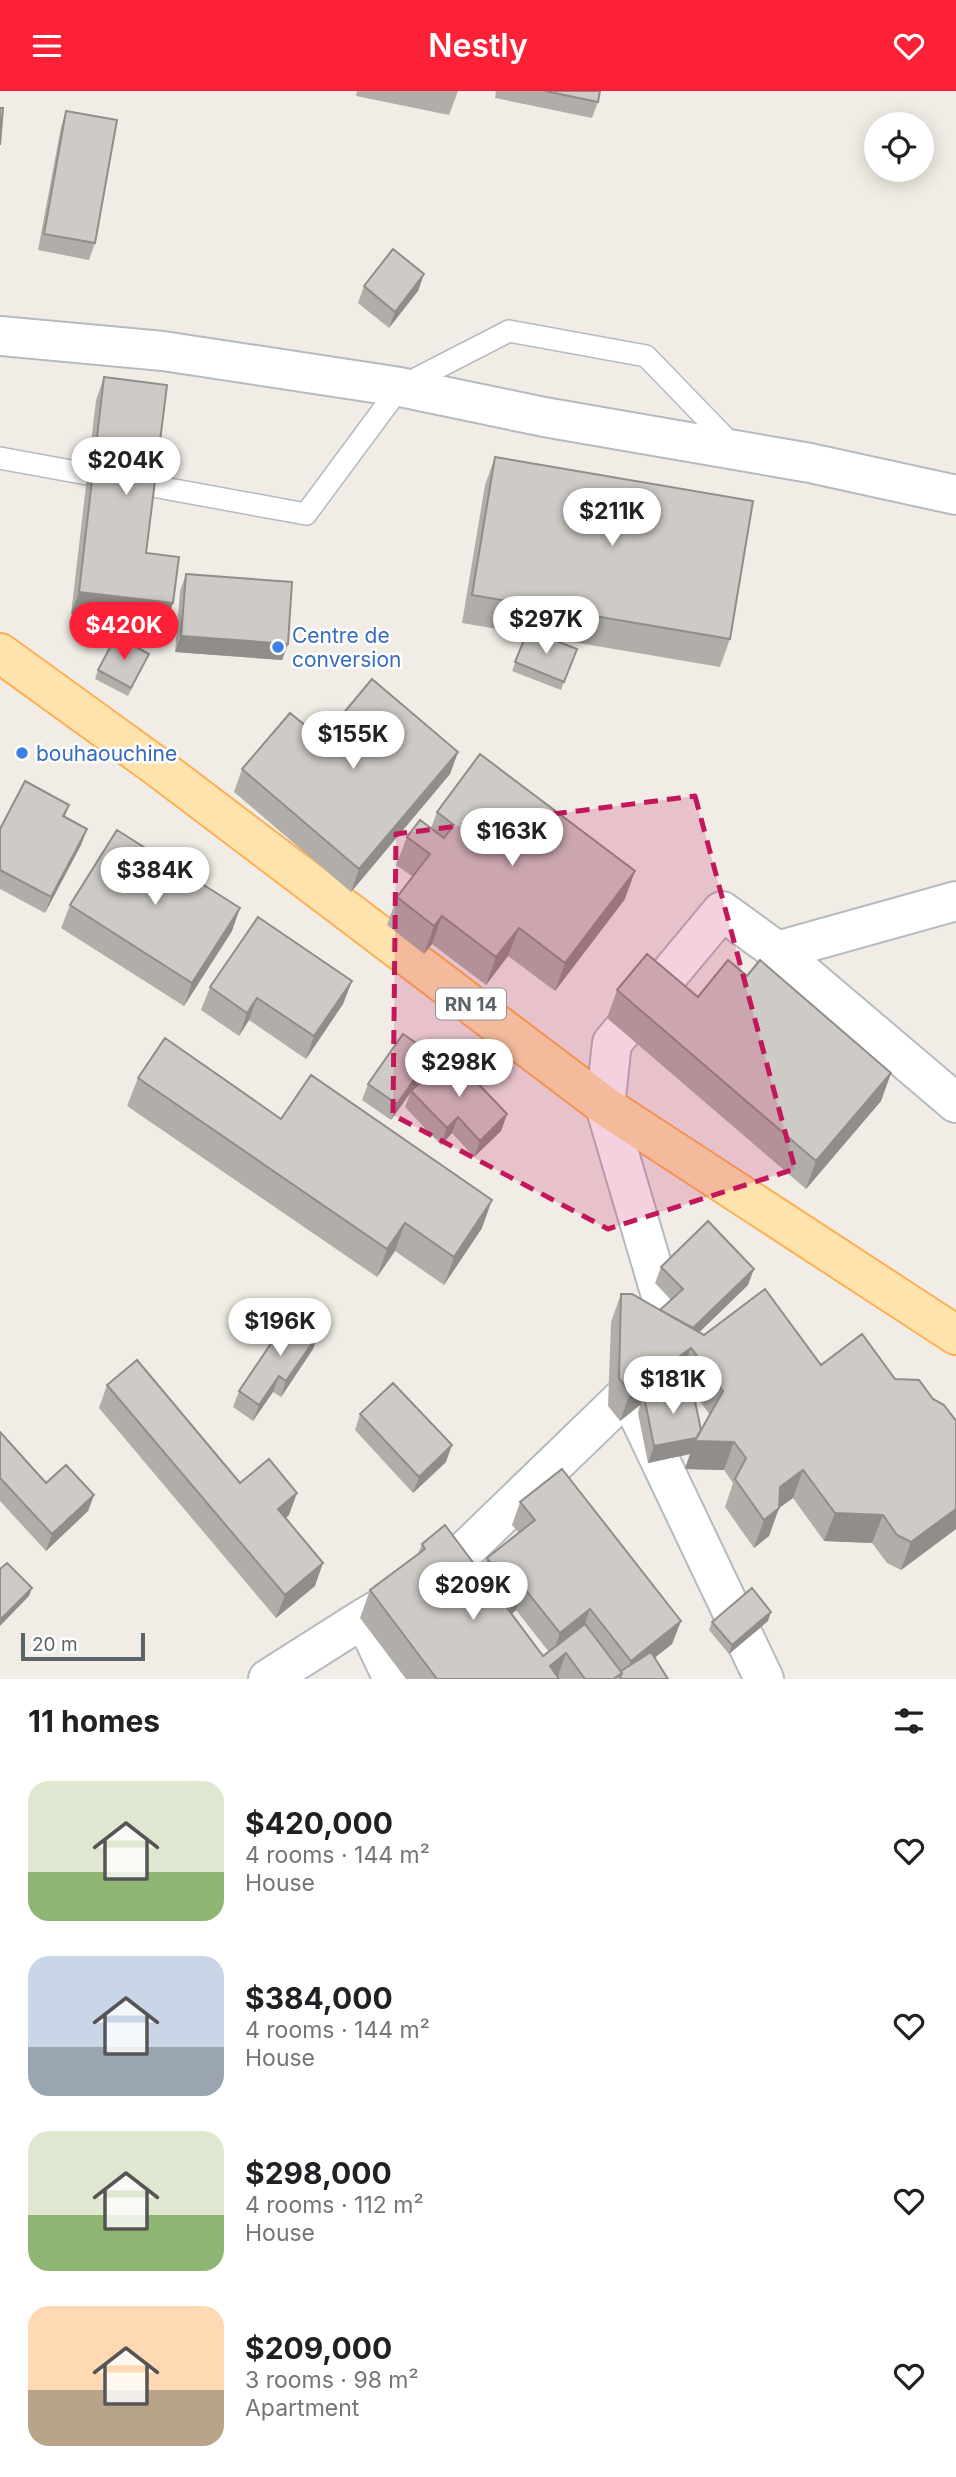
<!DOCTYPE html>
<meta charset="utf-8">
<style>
body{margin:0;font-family:Inter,sans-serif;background:#f6f6f6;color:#202124;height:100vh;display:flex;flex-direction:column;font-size:26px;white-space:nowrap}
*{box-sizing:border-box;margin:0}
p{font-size:23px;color:#757577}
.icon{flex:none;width:38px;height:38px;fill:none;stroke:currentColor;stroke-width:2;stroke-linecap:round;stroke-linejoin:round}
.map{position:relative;height:1588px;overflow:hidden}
.side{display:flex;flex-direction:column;background:#fff;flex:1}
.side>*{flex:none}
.fabs{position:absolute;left:864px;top:21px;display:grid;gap:14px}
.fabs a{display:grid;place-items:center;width:70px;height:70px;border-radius:50%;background:#fff;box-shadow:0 4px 18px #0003;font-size:35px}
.scale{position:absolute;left:21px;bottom:18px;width:124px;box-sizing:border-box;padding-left:7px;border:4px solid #5d6468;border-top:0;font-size:19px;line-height:24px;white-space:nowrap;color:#5d6468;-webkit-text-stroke:5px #fff;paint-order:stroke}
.price{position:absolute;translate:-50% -60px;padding:0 16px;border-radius:24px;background:#fff;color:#222;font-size:23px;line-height:46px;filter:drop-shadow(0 2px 4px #0008)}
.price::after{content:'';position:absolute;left:50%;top:42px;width:21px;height:16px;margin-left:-10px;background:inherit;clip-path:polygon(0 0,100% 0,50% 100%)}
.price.on{background:#fc2137;color:#fff}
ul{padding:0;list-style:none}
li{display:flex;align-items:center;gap:21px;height:175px;padding:0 28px}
li span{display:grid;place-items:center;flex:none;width:196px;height:140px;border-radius:21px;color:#555}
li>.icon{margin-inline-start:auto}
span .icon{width:84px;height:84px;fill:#fffc;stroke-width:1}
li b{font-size:30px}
h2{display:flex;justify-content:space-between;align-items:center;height:84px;padding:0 28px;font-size:30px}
header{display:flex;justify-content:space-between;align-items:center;height:91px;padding:0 28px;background:#fc2137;color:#fff;font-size:32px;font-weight:600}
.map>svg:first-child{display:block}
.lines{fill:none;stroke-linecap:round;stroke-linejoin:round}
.service-casing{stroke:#b6babe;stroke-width:24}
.minor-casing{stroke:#b6babe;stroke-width:42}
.primary-casing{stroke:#ffaf51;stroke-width:42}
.service{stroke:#fff;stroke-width:21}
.minor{stroke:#fff;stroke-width:38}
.primary{stroke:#ffe3ad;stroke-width:38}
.wall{fill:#b1aea9;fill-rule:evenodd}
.shaded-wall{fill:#908d8a}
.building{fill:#cecac5;stroke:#908d8a;stroke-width:2}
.marked{fill:#c2185b;fill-opacity:0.2;stroke:#c2185b;stroke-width:5;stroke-dasharray:14 9;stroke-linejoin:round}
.shop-dot{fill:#3f7fe0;stroke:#fff;stroke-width:2.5}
.labels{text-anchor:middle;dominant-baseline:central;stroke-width:5;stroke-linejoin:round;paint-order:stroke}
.shield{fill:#fff;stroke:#8e9295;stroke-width:2}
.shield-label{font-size:19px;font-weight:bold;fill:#5d6468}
.shop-label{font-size:21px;fill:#366cbe;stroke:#fff;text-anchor:start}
</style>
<header><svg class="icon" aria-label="menu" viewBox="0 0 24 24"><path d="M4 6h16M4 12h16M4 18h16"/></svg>Nestly<svg class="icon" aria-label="heart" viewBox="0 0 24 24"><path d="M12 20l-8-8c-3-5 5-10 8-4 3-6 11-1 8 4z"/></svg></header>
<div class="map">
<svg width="956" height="1588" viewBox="0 0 956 1588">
<rect width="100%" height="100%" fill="#f1ede6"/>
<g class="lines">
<defs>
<path id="service" d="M 0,367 L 306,423 L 400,296 L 509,240 L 646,265 L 735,357"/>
<path id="minor" d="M 0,245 L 163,260 L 400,296 L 544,326 L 810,372 L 956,404
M 956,810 L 777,860 L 956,1012
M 637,1321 L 764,1588
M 364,1527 L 393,1588
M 268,1588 L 364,1527 L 445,1479 L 628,1302 L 670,1235 L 605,1015 L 612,952 L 722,820 L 777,860"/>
<path id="primary" d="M 0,562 L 159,677 L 605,1015 L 956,1244"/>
</defs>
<!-- service casing -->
<use href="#service" class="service-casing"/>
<!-- minor casing -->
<use href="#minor" class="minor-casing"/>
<!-- primary casing -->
<use href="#primary" class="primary-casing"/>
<!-- service -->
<use href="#service" class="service"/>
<!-- minor -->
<use href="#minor" class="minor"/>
<!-- primary -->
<use href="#primary" class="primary"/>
</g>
<!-- wall -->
<path class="wall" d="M 357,0 L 458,0 L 449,24 L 356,5 Z
M 496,0 L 600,0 L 598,11 L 592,27 L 495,7 Z
M 66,20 L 95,152 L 89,169 L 38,159 L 61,36 Z
M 424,183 L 418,200 L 389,237 L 358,212 L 364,195 Z
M 104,286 L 146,462 L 173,512 L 165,535 L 71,523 L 96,309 Z
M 495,366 L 730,548 L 720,576 L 549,547 L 577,558 L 561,599 L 512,580 L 526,543 L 462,532 L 485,394 Z
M 186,483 L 288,553 L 282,569 L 175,561 L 180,500 Z
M 145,571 L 128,605 L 95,588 L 98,579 Z
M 322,648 L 458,661 L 450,683 L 351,801 L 234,701 L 242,678 Z
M 69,714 L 65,726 L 87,738 L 81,754 L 45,822 L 0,798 L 0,738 Z
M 437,721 L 625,808 L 555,900 L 508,865 L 486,894 L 432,853 L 424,863 L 387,834 L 397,806 L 413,786 L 396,774 L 407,746 L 431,737 Z
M 70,814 L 232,840 L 184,915 L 61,837 Z
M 747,885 L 891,982 L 881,1010 L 806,1098 L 607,927 L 617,899 L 698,906 Z
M 352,890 L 343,913 L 306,968 L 249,929 L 239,945 L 201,919 L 210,896 Z
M 426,979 L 414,997 L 507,1023 L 501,1040 L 474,1066 L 452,1042 L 441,1054 L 405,1016 L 410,1003 L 391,1029 L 362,1009 L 368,993 Z
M 138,987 L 281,1028 L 482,1137 L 444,1194 L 395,1160 L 377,1186 L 127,1015 Z
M 661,1176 L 748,1194 L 699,1241 L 704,1244 L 821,1274 L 895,1288 L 933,1308 L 956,1330 L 956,1438 L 901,1479 L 887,1472 L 872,1452 L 824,1450 L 793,1407 L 779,1417 L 769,1445 L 754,1457 L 725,1416 L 733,1392 L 724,1379 L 685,1378 L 690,1363 L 648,1372 L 638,1322 L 640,1314 L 620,1330 L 608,1315 L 611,1231 L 621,1203 L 660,1219 L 671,1209 L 655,1192 ZM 680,1285 L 689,1296 L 656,1303 ZM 693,1301 L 710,1324 L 701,1339 Z
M 313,1258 L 281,1306 L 273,1301 L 253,1330 L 233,1316 L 239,1300 Z
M 107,1294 L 240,1392 L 289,1424 L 286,1427 L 315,1495 L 276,1527 L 99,1317 Z
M 360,1323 L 446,1371 L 413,1402 L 355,1339 Z
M 0,1341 L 46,1392 L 94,1404 L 88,1420 L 46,1460 L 0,1410 Z
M 520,1411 L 681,1530 L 672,1553 L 654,1567 L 668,1588 L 406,1588 L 360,1527 L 370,1499 L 418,1463 L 422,1453 L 481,1482 L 487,1467 L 519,1442 L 512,1434 ZM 516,1519 L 549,1561 L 543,1565 L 512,1523 Z
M 768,1530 L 729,1563 L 709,1539 L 712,1531 Z"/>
<!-- shaded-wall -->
<path class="shaded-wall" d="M 424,183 L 418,200 L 389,237 L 395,221 Z
M 79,501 L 173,512 L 165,535 L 71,523 Z
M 181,545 L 288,553 L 282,569 L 175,561 Z
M 458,661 L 450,683 L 351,801 L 359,778 Z
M 87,738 L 81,754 L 45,822 L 51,806 Z
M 635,780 L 625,808 L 555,900 L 565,872 Z
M 240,817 L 232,840 L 184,915 L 192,892 Z
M 442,825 L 432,853 L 424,863 L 434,835 Z
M 519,837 L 508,865 L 486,894 L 496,866 Z
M 352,890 L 343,913 L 306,968 L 314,945 Z
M 257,907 L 249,929 L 239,945 L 247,922 Z
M 432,963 L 426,979 L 391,1029 L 397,1013 Z
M 891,982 L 881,1010 L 806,1098 L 816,1070 Z
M 507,1023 L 501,1040 L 474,1066 L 480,1050 Z
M 458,1026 L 452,1042 L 441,1054 L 447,1037 Z
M 492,1109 L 482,1137 L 444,1194 L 454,1166 Z
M 405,1132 L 395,1160 L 377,1186 L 387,1158 Z
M 754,1178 L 748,1194 L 677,1263 L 683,1246 Z
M 319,1242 L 313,1258 L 281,1306 L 286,1290 Z
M 691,1257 L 680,1285 L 645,1311 L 644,1305 L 640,1314 L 620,1330 L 630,1302 Z
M 279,1285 L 273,1301 L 253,1330 L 259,1314 Z
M 699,1346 L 734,1351 L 724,1379 L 685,1378 L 690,1363 L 648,1372 L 654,1355 Z
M 452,1354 L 446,1371 L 413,1402 L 419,1386 Z
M 803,1379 L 793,1407 L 779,1417 L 769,1445 L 754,1457 L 764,1429 L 780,1396 Z
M 297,1402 L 289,1424 L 270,1441 L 278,1418 Z
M 94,1404 L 88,1420 L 46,1460 L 52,1443 Z
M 956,1418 L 956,1438 L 901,1479 L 911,1451 Z
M 835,1422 L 883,1424 L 872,1452 L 824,1450 Z
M 323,1472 L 315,1495 L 276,1527 L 285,1504 Z
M 32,1497 L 29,1505 L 0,1535 L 0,1529 Z
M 524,1497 L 516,1519 L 507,1527 L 515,1504 Z
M 590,1518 L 582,1541 L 552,1565 L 560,1542 Z
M 771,1521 L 768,1530 L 729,1563 L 732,1554 Z
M 681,1530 L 672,1553 L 628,1588 L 624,1588 L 631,1570 Z
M 566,1562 L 557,1588 L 550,1575 Z"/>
<!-- building -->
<path class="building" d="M 545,0 L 600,0 L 598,11 Z
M 0,17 L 3,17 L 0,54 Z
M 66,20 L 117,29 L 95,152 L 44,143 Z
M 393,158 L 424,183 L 395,221 L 364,195 Z
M 104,286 L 167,294 L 146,462 L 179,466 L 173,512 L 79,501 Z
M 495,366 L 753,410 L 730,548 L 472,504 Z
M 186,483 L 292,491 L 288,553 L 181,545 Z
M 528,539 L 577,558 L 564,591 L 515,571 Z
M 116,545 L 149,563 L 131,597 L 98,579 Z
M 372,588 L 458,661 L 359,778 L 242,678 L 290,622 L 322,648 Z
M 480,663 L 635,780 L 565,872 L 519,837 L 496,866 L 442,825 L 434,835 L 397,806 L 430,763 L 407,746 L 420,729 L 444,747 L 454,734 L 437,721 Z
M 25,690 L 69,714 L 63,725 L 87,738 L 51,806 L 0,779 L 0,738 Z
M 117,739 L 240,817 L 192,892 L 70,814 Z
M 258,826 L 352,890 L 314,945 L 257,907 L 247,922 L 210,896 Z
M 647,863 L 698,906 L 728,869 L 747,885 L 760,869 L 891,982 L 816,1070 L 617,899 Z
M 403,943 L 432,963 L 397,1013 L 368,993 Z
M 165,947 L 281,1028 L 311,984 L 492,1109 L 454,1166 L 405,1132 L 387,1158 L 138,987 Z
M 450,963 L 507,1023 L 480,1050 L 458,1026 L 447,1037 L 411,1000 Z
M 708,1130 L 754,1178 L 693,1237 L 660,1219 L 683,1198 L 661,1176 Z
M 765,1198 L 821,1274 L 862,1243 L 895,1288 L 919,1289 L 933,1308 L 944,1314 L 956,1330 L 956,1418 L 911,1451 L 897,1444 L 883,1424 L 835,1422 L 803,1379 L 780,1396 L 779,1417 L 764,1429 L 735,1388 L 746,1367 L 734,1351 L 695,1350 L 723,1300 L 691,1257 L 630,1302 L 619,1287 L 621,1203 L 632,1203 L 704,1244 Z
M 291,1223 L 319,1242 L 286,1290 L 279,1285 L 259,1314 L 239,1300 Z
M 137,1269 L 240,1392 L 269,1368 L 297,1402 L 278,1418 L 323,1472 L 285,1504 L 107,1294 Z
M 393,1292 L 452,1354 L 419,1386 L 360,1323 Z
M 692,1296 L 701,1339 L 696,1347 L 654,1355 L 644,1305 Z
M 0,1341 L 46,1392 L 66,1374 L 94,1404 L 52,1443 L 0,1387 Z
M 562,1378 L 681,1530 L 631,1570 L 590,1518 L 560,1542 L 524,1497 L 515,1504 L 487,1467 L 535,1429 L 520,1411 Z
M 445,1434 L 543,1565 L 585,1533 L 622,1582 L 613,1588 L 585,1588 L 566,1562 L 550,1575 L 559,1588 L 437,1588 L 370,1499 L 425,1458 L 422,1453 Z
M 7,1472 L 32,1497 L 0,1529 L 0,1478 Z
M 752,1497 L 771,1521 L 732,1554 L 712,1531 Z
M 651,1561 L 668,1588 L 622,1588 L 620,1586 L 622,1582 L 621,1580 Z"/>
<!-- marked area -->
<path class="marked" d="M 695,705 L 795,1078 L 608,1138 L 393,1024 L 396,743 Z"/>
<!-- markers -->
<g class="shop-dot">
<circle cx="278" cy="556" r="7"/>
<circle cx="22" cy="662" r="7"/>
</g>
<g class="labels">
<!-- shield labels -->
<rect class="shield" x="436" y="897.5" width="70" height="31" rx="5"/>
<g class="shield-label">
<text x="471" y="913">RN 14</text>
</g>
<!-- shop labels -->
<g class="shop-label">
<text x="292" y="544">Centre de<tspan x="292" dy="24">conversion</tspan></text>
<text x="36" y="662">bouhaouchine</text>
</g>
</g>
</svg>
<div class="fabs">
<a><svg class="icon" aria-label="locate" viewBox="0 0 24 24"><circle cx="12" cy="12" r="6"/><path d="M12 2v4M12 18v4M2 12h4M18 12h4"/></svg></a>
</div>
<div class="scale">20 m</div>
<b class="price" style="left:126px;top:406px">$204K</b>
<b class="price" style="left:612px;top:457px">$211K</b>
<b class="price" style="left:546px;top:565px">$297K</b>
<b class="price on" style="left:124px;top:571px">$420K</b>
<b class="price" style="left:353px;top:680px">$155K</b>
<b class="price" style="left:512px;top:777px">$163K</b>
<b class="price" style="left:155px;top:816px">$384K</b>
<b class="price" style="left:459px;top:1008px">$298K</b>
<b class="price" style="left:280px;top:1267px">$196K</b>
<b class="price" style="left:673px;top:1325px">$181K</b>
<b class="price" style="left:473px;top:1531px">$209K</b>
</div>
<section class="side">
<h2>11 homes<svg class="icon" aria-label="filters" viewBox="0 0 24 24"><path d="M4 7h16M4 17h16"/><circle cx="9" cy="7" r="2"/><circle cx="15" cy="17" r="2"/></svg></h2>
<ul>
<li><span style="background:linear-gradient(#dfe7d0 65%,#8fb573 0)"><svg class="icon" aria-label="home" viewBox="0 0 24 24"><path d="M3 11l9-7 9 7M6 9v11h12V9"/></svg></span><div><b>$420,000</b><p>4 rooms · 144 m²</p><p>House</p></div><svg class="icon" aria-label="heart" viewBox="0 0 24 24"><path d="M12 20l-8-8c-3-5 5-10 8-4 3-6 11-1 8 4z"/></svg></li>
<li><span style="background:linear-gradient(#c9d6e8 65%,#9aa5b1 0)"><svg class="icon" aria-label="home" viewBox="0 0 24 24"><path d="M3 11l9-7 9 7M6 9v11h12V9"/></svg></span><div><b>$384,000</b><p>4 rooms · 144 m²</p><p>House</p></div><svg class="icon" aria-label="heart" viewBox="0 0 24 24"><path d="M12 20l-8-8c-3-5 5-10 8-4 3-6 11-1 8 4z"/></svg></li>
<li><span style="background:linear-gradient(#dfe7d0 60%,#8fb573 0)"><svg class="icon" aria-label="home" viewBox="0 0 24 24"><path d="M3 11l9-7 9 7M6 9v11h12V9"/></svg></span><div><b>$298,000</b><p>4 rooms · 112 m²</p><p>House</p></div><svg class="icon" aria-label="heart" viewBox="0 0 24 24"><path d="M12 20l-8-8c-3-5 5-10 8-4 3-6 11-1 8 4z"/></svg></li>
<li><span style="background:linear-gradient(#ffd9b3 60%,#b9a48a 0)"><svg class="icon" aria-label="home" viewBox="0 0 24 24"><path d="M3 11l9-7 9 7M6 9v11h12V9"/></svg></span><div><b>$209,000</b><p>3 rooms · 98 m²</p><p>Apartment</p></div><svg class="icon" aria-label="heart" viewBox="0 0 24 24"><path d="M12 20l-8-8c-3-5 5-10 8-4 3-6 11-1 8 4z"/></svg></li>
</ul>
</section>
